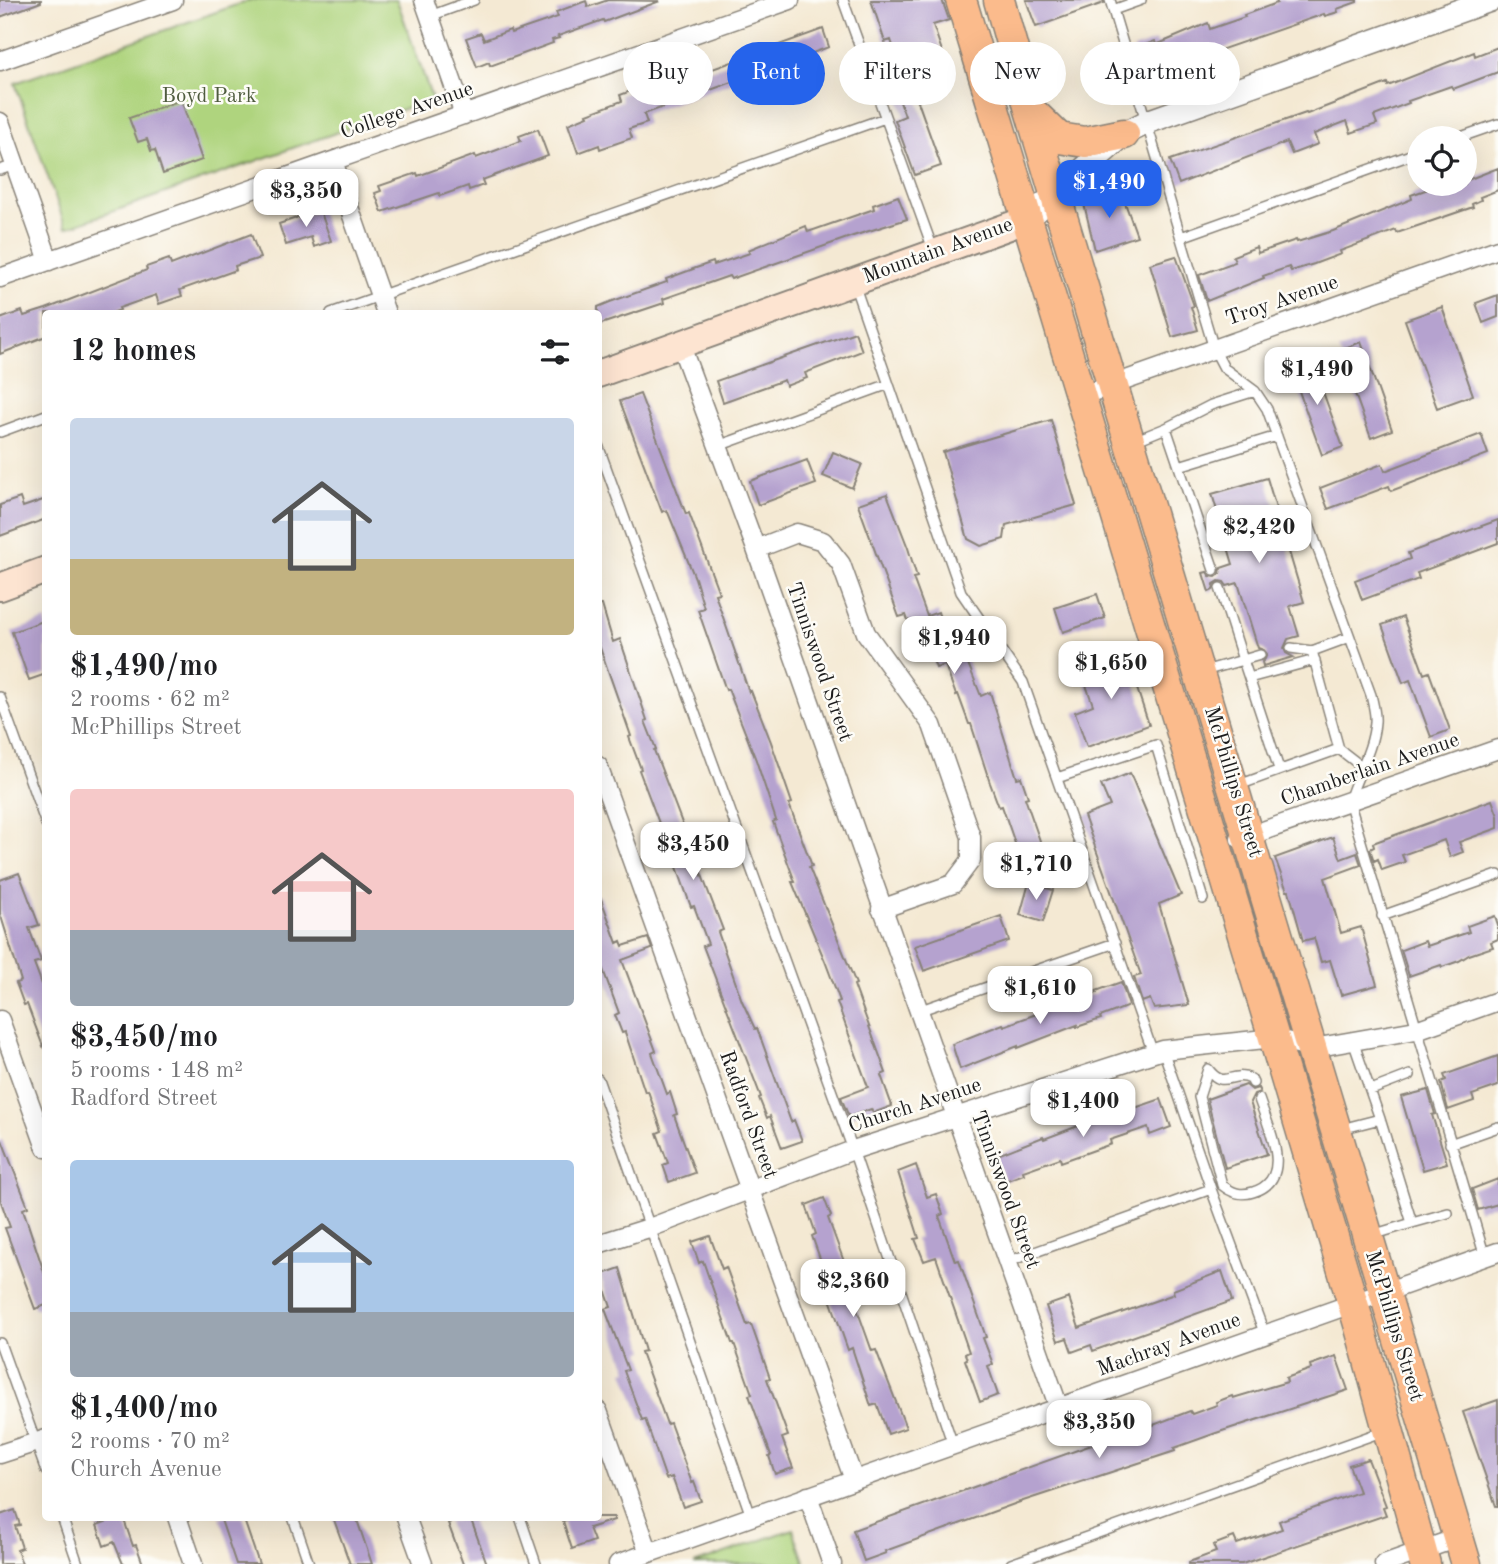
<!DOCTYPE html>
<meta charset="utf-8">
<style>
body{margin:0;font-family:"Old Standard TT",serif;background:#f2f2f2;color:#202124;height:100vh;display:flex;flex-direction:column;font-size:26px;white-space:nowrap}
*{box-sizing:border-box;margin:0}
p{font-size:23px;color:#757577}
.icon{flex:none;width:38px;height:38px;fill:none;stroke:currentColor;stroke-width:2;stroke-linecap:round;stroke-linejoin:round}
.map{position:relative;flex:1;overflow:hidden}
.sheet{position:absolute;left:42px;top:310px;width:560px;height:1211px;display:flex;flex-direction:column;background:#fff;border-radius:7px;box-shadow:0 7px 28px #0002}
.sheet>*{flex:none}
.hud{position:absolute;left:623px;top:42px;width:665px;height:63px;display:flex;gap:14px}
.controls{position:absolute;left:1407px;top:126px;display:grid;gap:14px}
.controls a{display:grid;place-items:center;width:70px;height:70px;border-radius:50%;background:#fff;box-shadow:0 7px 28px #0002;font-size:35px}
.price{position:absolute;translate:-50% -60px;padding:0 16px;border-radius:14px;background:#fff;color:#222;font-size:23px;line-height:46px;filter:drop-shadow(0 2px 4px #0008)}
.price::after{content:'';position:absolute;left:50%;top:42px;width:21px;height:16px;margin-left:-10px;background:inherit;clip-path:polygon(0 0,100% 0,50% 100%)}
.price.selected{background:#2563eb;color:#fff}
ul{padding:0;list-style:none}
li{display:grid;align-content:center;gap:14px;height:371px;padding:0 28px}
li span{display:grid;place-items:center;height:217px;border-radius:7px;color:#555}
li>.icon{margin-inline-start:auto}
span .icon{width:126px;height:126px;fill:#fffc;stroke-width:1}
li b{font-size:30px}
h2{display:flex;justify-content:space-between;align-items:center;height:84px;padding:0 28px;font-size:30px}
.tag{padding:0 24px;border-radius:32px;background:#fff;box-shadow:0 7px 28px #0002;font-size:24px;line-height:63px}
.tag.selected{background:#2563eb;color:#fff}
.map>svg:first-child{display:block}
.green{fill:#afd47e;stroke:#66784d;stroke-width:2}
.building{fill:#b5a2cf}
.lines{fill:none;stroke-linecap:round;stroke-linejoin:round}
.service-casing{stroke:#888278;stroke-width:12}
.minor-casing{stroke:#888278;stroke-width:21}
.tertiary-casing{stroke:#888278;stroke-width:26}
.secondary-casing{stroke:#888278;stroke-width:30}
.primary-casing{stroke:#888278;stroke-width:33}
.service{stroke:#fff;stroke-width:9}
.minor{stroke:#fff;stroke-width:18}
.tertiary{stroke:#fff;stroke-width:23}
.secondary{stroke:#fde4d1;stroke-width:26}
.primary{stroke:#fbbb8c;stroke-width:30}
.labels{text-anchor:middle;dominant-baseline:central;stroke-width:5;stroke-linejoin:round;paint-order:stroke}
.park-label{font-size:21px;fill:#4f5c3e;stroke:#fdfcf7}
.street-label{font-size:21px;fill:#1c1c1c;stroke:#fdfcf7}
</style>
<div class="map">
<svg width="1498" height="1564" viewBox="0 0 1498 1564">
<rect width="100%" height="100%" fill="#fdfcf7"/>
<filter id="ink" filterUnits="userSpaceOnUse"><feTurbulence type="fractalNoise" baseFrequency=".0143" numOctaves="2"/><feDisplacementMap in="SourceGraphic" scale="14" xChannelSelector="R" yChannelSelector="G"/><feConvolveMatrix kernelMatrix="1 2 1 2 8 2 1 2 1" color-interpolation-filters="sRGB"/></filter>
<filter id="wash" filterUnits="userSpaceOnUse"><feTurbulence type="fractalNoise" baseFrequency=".00686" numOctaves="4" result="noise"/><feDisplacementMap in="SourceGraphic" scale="28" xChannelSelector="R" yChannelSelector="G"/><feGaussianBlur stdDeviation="1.57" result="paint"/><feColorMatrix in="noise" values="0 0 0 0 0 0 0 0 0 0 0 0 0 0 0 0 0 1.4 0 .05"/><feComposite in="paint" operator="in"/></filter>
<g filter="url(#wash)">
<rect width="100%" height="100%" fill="#f4e9d3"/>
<!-- green -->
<path class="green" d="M 250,0 L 397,0 L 432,99 L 66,228 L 15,83 Z
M 793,1529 L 805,1564 L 694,1564 Z"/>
<g id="blocks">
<!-- building -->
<path class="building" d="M 0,0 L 41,0 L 41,2 L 0,17 Z
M 608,0 L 660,1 L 604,22 L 603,20 L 558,36 L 559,38 L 552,40 L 553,43 L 490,66 L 489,62 L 477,67 L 466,38 L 481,33 L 484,40 L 510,30 L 511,33 L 558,17 L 556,12 L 586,1 L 588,7 Z
M 871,0 L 942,0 L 949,20 L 933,25 L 952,80 L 915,93 L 941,166 L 915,175 L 895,120 L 905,116 L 888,68 L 899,64 L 891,40 L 885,42 Z
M 1026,0 L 1103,0 L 1104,3 L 1036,27 Z
M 1276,0 L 1357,0 L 1357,2 L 1337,9 L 1338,12 L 1325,16 L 1324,14 L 1191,60 L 1193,66 L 1177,72 L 1175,66 L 1144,77 L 1134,49 L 1155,41 L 1156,45 L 1208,23 L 1210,29 L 1245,17 L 1244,15 L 1277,3 Z
M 823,29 L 829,47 L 644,114 L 647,123 L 629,129 L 632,138 L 600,149 L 599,145 L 578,153 L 568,124 L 588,116 L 587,114 L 622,101 L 620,95 L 636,89 L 638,96 Z
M 1498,47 L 1498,72 L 1453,89 L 1451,86 L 1408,101 L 1409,103 L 1374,116 L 1377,124 L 1351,133 L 1347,121 L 1314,134 L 1318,144 L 1292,154 L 1287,142 L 1179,184 L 1170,160 L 1306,113 L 1307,114 L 1387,83 L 1388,86 L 1474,52 L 1475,56 Z
M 181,100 L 202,160 L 163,174 L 155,150 L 151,151 L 147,139 L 138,142 L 129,118 Z
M 538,129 L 548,156 L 482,180 L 484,185 L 469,190 L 468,186 L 440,196 L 439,193 L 382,212 L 375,193 L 381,191 L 379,186 L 417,173 L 418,176 L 475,155 L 476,158 L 521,141 L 519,136 Z
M 1498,168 L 1498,190 L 1480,197 L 1481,200 L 1472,204 L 1473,207 L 1397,233 L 1396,230 L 1340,251 L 1341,254 L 1314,264 L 1291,271 L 1289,267 L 1263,276 L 1264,278 L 1207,301 L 1199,275 L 1235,262 L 1233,256 L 1256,247 L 1258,253 L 1296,240 L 1297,242 L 1333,231 L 1412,199 L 1411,195 L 1434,187 L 1436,191 L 1456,184 L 1465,184 L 1465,181 Z
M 1115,186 L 1121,202 L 1124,200 L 1137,236 L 1095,250 L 1084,204 L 1103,199 L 1100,192 Z
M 898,196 L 907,219 L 853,236 L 731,279 L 729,276 L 663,299 L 664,303 L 598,325 L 598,307 L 610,302 L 667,282 L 666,279 L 696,268 L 713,262 L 714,265 L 750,253 L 748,250 L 806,226 L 808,232 L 874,209 L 873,205 Z
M 320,210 L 331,241 L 314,247 L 311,237 L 286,245 L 279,224 Z
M 251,234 L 260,258 L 235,266 L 236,270 L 180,290 L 182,296 L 159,304 L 156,295 L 119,308 L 120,310 L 112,313 L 46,313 L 46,336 L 0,354 L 0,319 L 22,311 L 24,316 L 46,309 L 147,270 L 146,267 L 169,259 L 171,265 Z
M 1176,256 L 1194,306 L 1191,307 L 1198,330 L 1172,337 L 1150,264 Z
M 1498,295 L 1498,317 L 1483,323 L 1476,303 Z
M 1442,307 L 1473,395 L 1437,408 L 1405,320 Z
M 855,332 L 862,351 L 805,373 L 807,378 L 786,386 L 784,380 L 723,402 L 716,381 Z
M 1361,342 L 1392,430 L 1371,438 L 1339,350 Z
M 1311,359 L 1343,447 L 1322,455 L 1290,366 Z
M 640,394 L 686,514 L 689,513 L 719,593 L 715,594 L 749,692 L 751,691 L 771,742 L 792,803 L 789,804 L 812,866 L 809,867 L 856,984 L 854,985 L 886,1073 L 881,1075 L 892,1106 L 873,1113 L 871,1109 L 849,1117 L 841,1097 L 868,1087 L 848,1032 L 837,1002 L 840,1001 L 825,961 L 792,882 L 795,882 L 773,822 L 776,820 L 756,760 L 728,689 L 726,690 L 698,610 L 704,608 L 695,578 L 667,510 L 662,512 L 620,401 Z
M 1051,420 L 1076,505 L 1006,525 L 1004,539 L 981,546 L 968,539 L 943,452 Z
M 1481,434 L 1488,454 L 1391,491 L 1389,486 L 1328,509 L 1320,488 L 1382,464 L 1385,471 Z
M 833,452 L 862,464 L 852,488 L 823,476 Z
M 807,460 L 816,484 L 758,505 L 750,481 Z
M 1267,478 L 1304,602 L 1290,606 L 1299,636 L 1288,639 L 1284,648 L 1286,653 L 1293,657 L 1263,666 L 1262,662 L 1265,659 L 1267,654 L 1264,650 L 1258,648 L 1238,583 L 1227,586 L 1224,582 L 1219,581 L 1214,584 L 1213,590 L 1209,592 L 1203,573 L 1207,572 L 1210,576 L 1216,577 L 1220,574 L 1221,568 L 1233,564 L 1212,494 Z
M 887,494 L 908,548 L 917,577 L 913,578 L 927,616 L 938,612 L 947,639 L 957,636 L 981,696 L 990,692 L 1017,778 L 1021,777 L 1028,797 L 1025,798 L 1048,864 L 1025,872 L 1002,806 L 999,807 L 990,783 L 971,724 L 969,724 L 958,694 L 956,695 L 945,665 L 936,668 L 926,641 L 917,644 L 906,615 L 899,617 L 858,504 Z
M 20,498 L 23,507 L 46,499 L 46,519 L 0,536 L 0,505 Z
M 1498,520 L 1498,543 L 1417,573 L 1419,579 L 1362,600 L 1355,580 L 1410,559 L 1408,553 Z
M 1097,594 L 1105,618 L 1063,632 L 1055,608 Z
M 598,605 L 602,605 L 613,642 L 620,639 L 647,720 L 645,721 L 656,749 L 654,750 L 723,930 L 718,932 L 742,1001 L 755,1029 L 757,1028 L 791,1122 L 794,1120 L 802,1141 L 782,1148 L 770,1116 L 767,1118 L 759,1098 L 761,1097 L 703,946 L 708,944 L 694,906 L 691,907 L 670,847 L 668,847 L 639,770 L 641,769 L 629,737 L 631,736 L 598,642 Z
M 1403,617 L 1424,674 L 1429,672 L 1450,730 L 1431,737 L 1410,680 L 1403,683 L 1382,625 Z
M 46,620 L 46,674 L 29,680 L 12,632 Z
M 1125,652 L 1149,725 L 1087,747 L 1075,712 L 1093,705 L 1080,668 Z
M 1130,773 L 1181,895 L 1159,904 L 1189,1005 L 1154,1009 L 1150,999 L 1142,1002 L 1134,977 L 1141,975 L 1084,816 L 1110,806 L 1101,785 Z
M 1492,800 L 1498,816 L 1498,828 L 1459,842 L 1463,852 L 1450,857 L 1444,840 L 1402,855 L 1405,862 L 1382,870 L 1378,859 L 1374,861 L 1370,849 L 1374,847 L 1373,843 Z
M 1333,837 L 1341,859 L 1357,853 L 1361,865 L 1325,878 L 1341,933 L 1361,927 L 1377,985 L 1341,995 L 1330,960 L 1321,962 L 1314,938 L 1303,941 L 1289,891 L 1287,891 L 1275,858 Z
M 19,873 L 39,925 L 29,928 L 41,961 L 34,963 L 46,995 L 44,1049 L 27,1004 L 24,1005 L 16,983 L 21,981 L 0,913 L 0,880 Z
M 1029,883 L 1053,890 L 1043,922 L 1020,915 Z
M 598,896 L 600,896 L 617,943 L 621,941 L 623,946 L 648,938 L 652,949 L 622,960 L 656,1051 L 652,1053 L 667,1094 L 670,1092 L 677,1114 L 674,1115 L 695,1173 L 669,1182 L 663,1165 L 668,1163 L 657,1133 L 662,1131 L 648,1091 L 645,1092 L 625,1032 L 622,1033 L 615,1015 L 619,1013 L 602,967 L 598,968 Z
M 1001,916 L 1009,941 L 924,971 L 915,946 Z
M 1495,916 L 1498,925 L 1498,939 L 1491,942 L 1493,947 L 1469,955 L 1459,961 L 1442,967 L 1441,965 L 1409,976 L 1401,950 L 1425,941 L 1427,946 L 1469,932 L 1467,926 Z
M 1121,982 L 1129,1006 L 1100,1017 L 1101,1019 L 1077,1027 L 1077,1025 L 1018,1048 L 1018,1046 L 960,1069 L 952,1044 L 1003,1024 L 1004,1026 L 1039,1013 L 1039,1012 L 1097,993 L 1096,991 Z
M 1498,1056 L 1498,1086 L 1472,1095 L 1474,1101 L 1448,1110 L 1441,1082 L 1446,1080 L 1444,1075 Z
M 1246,1085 L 1252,1090 L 1258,1088 L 1260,1092 L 1254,1094 L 1250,1102 L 1267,1154 L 1225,1168 L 1207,1099 Z
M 1428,1090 L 1435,1114 L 1432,1115 L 1447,1163 L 1423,1170 L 1401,1097 Z
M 1161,1099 L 1171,1127 L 1150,1135 L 1148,1127 L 1110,1140 L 1111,1144 L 1061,1162 L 1060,1158 L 1023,1171 L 1024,1174 L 1005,1181 L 995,1156 L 1043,1137 L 1044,1139 L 1102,1117 L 1103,1119 Z
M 0,1140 L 2,1140 L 28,1207 L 23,1209 L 46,1278 L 46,1305 L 35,1309 L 5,1228 L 10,1227 L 0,1199 Z
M 916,1165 L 927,1197 L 936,1194 L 943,1214 L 939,1216 L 955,1261 L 959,1260 L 986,1337 L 983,1338 L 993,1364 L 988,1366 L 998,1395 L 980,1402 L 965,1360 L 967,1359 L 965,1354 L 969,1352 L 936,1257 L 924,1261 L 915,1239 L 919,1238 L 898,1172 Z
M 1498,1179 L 1498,1204 L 1478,1210 L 1472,1189 Z
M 824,1198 L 831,1216 L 828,1218 L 850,1278 L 846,1279 L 862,1323 L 872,1351 L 876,1350 L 906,1428 L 888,1434 L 877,1404 L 871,1406 L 852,1348 L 848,1350 L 829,1296 L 833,1295 L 812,1236 L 816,1234 L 806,1205 Z
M 710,1236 L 722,1269 L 726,1267 L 747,1325 L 751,1324 L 770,1378 L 767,1379 L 788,1436 L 782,1438 L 793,1468 L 775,1474 L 769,1456 L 771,1455 L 749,1395 L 752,1394 L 734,1343 L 732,1343 L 703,1261 L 699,1263 L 692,1242 Z
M 620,1268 L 645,1351 L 641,1352 L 667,1424 L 670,1423 L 692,1483 L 694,1482 L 701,1501 L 683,1507 L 672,1477 L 666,1479 L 645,1419 L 642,1420 L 624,1371 L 628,1370 L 605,1309 L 611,1307 L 600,1275 Z
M 1222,1271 L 1232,1301 L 1093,1351 L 1091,1345 L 1072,1352 L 1067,1338 L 1058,1341 L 1046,1306 L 1069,1298 L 1079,1328 L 1174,1294 L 1173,1290 Z
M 1336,1356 L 1348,1390 L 1216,1433 L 1174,1448 L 1175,1451 L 1017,1503 L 885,1551 L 886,1553 L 864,1561 L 853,1530 L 1097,1443 L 1098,1446 L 1124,1436 L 1125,1439 L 1149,1430 L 1148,1427 L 1190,1411 L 1192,1414 L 1217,1405 L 1216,1402 L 1232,1396 L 1233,1398 L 1287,1382 L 1286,1378 L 1311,1369 L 1310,1365 Z
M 1498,1400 L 1498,1506 L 1496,1506 L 1463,1412 Z
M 1368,1459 L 1386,1506 L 1383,1507 L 1386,1515 L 1242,1564 L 1189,1564 L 1189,1562 L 1216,1552 L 1213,1545 L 1234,1537 L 1237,1544 L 1282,1529 L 1279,1521 L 1359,1492 L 1349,1465 Z
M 15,1510 L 20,1525 L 15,1526 L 22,1548 L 17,1550 L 22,1564 L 0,1564 L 0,1515 Z
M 119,1517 L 123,1517 L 133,1546 L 136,1545 L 143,1564 L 123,1564 L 114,1542 L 104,1546 L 97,1525 Z
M 220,1517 L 243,1517 L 259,1564 L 236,1564 Z
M 333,1517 L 356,1517 L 372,1564 L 350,1564 Z
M 466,1517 L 470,1517 L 487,1564 L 463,1564 L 448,1523 Z
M 573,1517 L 614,1517 L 614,1520 L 589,1528 L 594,1541 L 572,1549 L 563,1521 Z"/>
</g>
</g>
<g filter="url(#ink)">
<use href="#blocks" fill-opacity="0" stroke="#888278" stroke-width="2"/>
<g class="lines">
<defs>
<path id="service" d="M 843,0 L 934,252
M 1110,0 L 1214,349 L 1224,368 L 1255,391 L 1267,409 L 1371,695 C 1373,704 1376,714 1375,722 C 1373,750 1357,774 1349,801 L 1485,1257
M 1113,10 L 1141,0
M 430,16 L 474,0
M 1458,138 L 1498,124
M 0,170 L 15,165
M 1181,237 L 1419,152
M 854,284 L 961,592 L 1023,682 L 1153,1053
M 331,313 L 885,118
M 1166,428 L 1211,405 L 1255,391
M 0,432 L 46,415
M 1134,441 L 1166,428 L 1214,570
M 598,445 L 853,1150 L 953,1445
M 718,446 L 889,384
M 1179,466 L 1277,436
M 1220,588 L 1243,660 L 1260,655
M 1291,648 L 1312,651
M 1204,671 L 1243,660 L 1249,678 L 1315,660
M 1249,678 L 1279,769
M 0,697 L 46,824
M 1339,749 L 1361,766
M 1057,778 L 1156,745 L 1203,899
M 1236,786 L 1339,749 L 1312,651 L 1350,637
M 1382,916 L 1498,875
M 918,1011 L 1115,943
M 1353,1041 L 1380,1119 L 1412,1223 L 1372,1235
M 1163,1050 L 1211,1189
M 598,1079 L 751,1516
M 1253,1083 L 1251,1079 C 1230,1070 1225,1091 1208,1069 L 1199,1097 L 1222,1185 C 1232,1193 1241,1196 1253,1192 C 1296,1179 1268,1127 1259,1099
M 1371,1090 L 1410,1075
M 1341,1129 L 1380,1119
M 1450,1144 L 1498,1127
M 1412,1223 L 1448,1213
M 1007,1262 L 1211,1189 L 1265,1335
M 0,1343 L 46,1471
M 62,1517 L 78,1564
M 293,1517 L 309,1564
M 520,1517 L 536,1564
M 1011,1564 L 1384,1431"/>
<path id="minor" d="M 424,0 L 464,115
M 0,61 L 173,0
M 0,122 L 49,261
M 333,161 L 386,313
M 0,278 L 790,0
M 681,346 L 756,549 L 1059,1408
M 1081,396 L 1498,249
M 756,549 L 797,533 L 823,541 L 841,564 L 866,633 L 932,725 L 971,837 L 971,860 L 953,884 L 881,909
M 598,766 L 854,1480
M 1240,839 L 1498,749
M 0,1020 L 46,1148
M 598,1244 L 652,1227 L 853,1150 L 1163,1050 L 1274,1038 L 1313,1048 L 1416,1030 L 1498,1001
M 598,1411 L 649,1553
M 0,1454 L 46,1439
M 808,1496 L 832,1564
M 177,1517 L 193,1564
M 406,1517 L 423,1564
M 618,1564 L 1498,1252
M 1384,1564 L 1457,1538"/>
<path id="tertiary" d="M 1026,220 L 1124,134 L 1147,122 L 1490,0"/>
<path id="secondary" d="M 598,374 L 1026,220
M 0,587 L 46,570"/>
<path id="primary" d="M 961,0 L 1274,1038 L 1359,1324 L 1425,1564
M 999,0 L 1030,110 L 1466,1564
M 1031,111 L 1059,138 L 1085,142 L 1124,134"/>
</defs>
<!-- service casing -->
<use href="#service" class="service-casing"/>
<!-- minor casing -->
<use href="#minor" class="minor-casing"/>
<!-- tertiary casing -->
<use href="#tertiary" class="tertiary-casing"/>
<!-- secondary casing -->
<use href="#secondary" class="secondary-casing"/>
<!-- primary casing -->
<use href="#primary" class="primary-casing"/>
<!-- service -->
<use href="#service" class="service"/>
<!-- minor -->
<use href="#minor" class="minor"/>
<!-- tertiary -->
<use href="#tertiary" class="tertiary"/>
<!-- secondary -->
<use href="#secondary" class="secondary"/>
<!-- primary -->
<use href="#primary" class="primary"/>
</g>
</g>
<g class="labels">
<!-- park labels -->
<g class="park-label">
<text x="209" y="96">Boyd Park</text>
</g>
<!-- street labels -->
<g class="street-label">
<text transform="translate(407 111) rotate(-19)">College Avenue</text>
<text transform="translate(938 251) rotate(-20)">Mountain Avenue</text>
<text transform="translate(1282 301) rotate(-19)">Troy Avenue</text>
<text transform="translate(819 662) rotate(71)">Tinniswood Street</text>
<text transform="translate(1370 770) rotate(-19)">Chamberlain Avenue</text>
<text transform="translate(1233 782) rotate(73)">McPhillips Street</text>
<text transform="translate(915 1106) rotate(-18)">Church Avenue</text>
<text transform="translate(748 1115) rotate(70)">Radford Street</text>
<text transform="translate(1005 1190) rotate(70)">Tinniswood Street</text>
<text transform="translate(1394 1326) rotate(73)">McPhillips Street</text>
<text transform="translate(1169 1345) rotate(-20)">Machray Avenue</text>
</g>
</g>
</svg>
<div class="controls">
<a><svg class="icon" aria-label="locate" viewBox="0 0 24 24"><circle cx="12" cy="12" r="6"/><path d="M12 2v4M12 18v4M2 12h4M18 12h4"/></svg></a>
</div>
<b class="price selected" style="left:1109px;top:220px">$1,490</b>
<b class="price" style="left:306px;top:229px">$3,350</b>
<b class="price" style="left:1317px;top:407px">$1,490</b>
<b class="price" style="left:1259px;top:565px">$2,420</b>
<b class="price" style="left:954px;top:676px">$1,940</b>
<b class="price" style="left:1111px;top:701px">$1,650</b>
<b class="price" style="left:693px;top:882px">$3,450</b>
<b class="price" style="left:1036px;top:902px">$1,710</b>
<b class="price" style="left:1040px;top:1026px">$1,610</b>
<b class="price" style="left:1083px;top:1139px">$1,400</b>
<b class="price" style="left:853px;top:1319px">$2,360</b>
<b class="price" style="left:1099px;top:1460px">$3,350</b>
<div class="hud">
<a class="tag">Buy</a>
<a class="tag selected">Rent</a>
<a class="tag">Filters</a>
<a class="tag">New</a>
<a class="tag">Apartment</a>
</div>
<section class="sheet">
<h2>12 homes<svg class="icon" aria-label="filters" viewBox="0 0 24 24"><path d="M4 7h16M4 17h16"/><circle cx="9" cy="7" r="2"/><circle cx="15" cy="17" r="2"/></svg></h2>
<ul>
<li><span style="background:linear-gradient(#c9d6e8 65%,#c2b280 0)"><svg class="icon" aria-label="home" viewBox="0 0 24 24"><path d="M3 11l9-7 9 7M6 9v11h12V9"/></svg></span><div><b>$1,490/mo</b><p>2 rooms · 62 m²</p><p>McPhillips Street</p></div></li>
<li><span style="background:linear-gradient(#f6c9c9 65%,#9aa5b1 0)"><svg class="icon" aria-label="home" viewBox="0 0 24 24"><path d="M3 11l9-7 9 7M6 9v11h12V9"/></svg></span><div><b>$3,450/mo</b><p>5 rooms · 148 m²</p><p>Radford Street</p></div></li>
<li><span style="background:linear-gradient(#a9c7e8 70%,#9aa5b1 0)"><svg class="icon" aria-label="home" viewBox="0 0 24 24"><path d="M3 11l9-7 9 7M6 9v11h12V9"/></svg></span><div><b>$1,400/mo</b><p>2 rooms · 70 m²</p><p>Church Avenue</p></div></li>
</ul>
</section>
</div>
